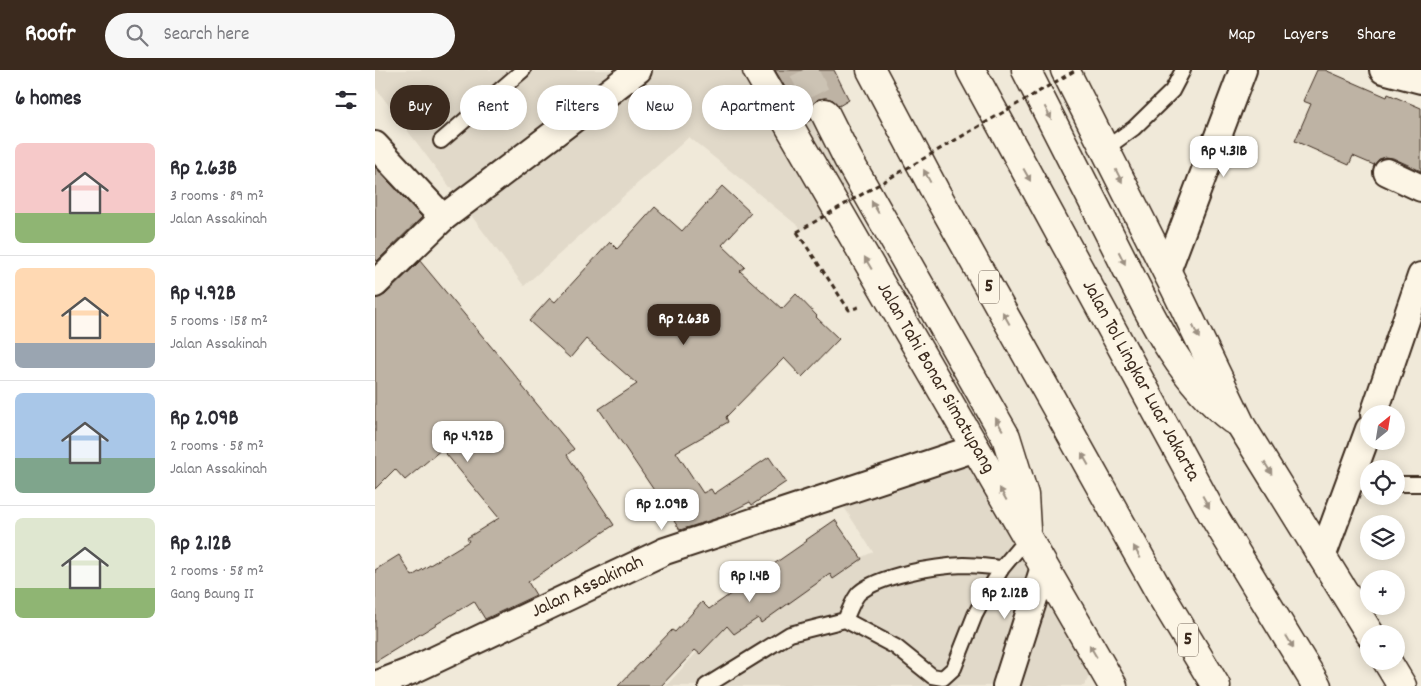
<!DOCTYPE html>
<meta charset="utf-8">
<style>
body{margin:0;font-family:Dekko,sans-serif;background:#f7f7f7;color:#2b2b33;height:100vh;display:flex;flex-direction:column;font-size:19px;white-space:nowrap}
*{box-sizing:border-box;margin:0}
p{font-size:16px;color:#7c7c81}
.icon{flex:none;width:28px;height:28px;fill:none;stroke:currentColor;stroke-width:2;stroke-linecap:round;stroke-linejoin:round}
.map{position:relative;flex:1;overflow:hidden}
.sheet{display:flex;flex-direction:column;background:#fff;width:375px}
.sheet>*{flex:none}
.banner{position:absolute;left:15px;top:15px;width:475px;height:45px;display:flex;gap:10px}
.needle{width:32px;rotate:30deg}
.tools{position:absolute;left:985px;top:335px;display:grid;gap:10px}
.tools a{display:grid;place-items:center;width:45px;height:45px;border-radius:50%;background:#fff;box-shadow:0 2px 12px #0003;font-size:25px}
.price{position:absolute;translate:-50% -42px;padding:0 11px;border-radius:10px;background:#fff;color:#222;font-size:16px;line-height:32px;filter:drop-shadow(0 1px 2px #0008)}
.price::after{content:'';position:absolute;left:50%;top:30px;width:15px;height:11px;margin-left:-8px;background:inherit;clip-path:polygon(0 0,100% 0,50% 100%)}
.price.on{background:#3b2a1e;color:#fff}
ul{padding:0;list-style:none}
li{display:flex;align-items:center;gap:15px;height:125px;padding:0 15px}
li+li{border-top:1px solid #e1e1e2}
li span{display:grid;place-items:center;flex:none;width:140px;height:100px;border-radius:8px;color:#555}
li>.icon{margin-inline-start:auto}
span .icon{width:60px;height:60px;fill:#fffc;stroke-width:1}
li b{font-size:21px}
h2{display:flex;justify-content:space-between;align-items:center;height:60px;padding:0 15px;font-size:21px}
.pill{padding:0 18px;border-radius:22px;background:#fff;box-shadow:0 2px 12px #0003;font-size:18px;line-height:45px}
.pill.on{background:#3b2a1e;color:#fff}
header{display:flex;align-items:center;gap:30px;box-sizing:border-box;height:70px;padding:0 25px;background:#3b2a1e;color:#fff}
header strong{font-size:24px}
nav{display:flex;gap:28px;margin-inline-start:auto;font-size:18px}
.search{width:350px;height:45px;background:#f7f7f7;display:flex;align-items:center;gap:12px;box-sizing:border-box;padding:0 18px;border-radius:28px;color:#7c7c81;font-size:19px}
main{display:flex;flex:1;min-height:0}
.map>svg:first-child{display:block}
.built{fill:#e1d9c9}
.building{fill:#beb3a4;stroke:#3b2a1e}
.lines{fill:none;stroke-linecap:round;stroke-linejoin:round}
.highway-tunnel{stroke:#ccc3b4;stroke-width:28;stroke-dasharray:28 14;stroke-linecap:butt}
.lane-casing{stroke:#3b2a1e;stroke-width:18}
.street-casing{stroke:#3b2a1e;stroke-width:30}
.highway-casing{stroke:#3b2a1e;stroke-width:31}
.path{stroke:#3b2a1e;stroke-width:3;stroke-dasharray:5 4;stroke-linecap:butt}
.lane{stroke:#fcf5e5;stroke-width:14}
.street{stroke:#fcf5e5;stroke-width:26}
.highway{stroke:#fcf5e5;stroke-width:28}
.path-bridge{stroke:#3b2a1e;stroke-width:3;stroke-dasharray:5 4;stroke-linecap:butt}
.oneway{fill:#9c9082}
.labels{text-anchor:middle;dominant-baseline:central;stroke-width:4;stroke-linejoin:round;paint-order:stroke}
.shield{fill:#fcf5e5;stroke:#75675a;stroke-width:1}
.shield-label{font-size:19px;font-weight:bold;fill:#3b2a1e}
.street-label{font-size:20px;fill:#3b2a1e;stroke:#fcf5e5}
</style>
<header>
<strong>Roofr</strong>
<div class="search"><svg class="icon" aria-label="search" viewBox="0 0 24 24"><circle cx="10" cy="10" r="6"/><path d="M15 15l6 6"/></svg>Search here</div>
<nav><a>Map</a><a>Layers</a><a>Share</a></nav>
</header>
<main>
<section class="sheet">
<h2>6 homes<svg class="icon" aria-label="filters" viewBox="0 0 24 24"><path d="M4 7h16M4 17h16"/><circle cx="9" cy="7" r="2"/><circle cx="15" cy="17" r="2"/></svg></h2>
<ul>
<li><span style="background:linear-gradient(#f6c9c9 70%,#8fb573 0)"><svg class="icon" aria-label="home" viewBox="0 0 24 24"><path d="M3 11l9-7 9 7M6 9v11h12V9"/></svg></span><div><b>Rp 2.63B</b><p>3 rooms · 89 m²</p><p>Jalan Assakinah</p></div></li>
<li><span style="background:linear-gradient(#ffd9b3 75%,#9aa5b1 0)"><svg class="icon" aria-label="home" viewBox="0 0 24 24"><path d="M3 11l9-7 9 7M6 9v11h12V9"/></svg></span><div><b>Rp 4.92B</b><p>5 rooms · 158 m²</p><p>Jalan Assakinah</p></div></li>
<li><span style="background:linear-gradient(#a9c7e8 65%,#7fa58c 0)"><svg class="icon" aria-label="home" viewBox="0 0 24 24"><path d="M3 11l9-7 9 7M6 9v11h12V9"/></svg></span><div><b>Rp 2.09B</b><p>2 rooms · 58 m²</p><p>Jalan Assakinah</p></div></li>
<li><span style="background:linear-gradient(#dfe7d0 70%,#8fb573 0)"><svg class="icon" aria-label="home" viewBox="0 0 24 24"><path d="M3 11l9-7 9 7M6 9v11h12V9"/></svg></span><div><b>Rp 2.12B</b><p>2 rooms · 58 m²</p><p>Gang Baung II</p></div></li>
</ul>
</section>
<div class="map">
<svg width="1046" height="616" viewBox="0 0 1046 616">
<rect width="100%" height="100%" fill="#f0e9d9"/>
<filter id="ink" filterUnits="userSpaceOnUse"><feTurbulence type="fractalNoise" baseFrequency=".02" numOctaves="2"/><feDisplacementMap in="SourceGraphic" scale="10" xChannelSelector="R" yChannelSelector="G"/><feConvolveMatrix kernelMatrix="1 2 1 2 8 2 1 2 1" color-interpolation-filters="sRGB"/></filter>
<g filter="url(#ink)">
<!-- built -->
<path class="built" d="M 0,0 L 403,0 L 495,116 L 428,160 L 314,67 L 149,216 L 0,17 Z
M 604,369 L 721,593 L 709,616 L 291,616 L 355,546 L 498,482 L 458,420 Z"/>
<!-- building -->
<path class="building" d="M 400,0 L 459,0 L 474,30 L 464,36 L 458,30 L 451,28 L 443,29 L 437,35 L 434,42 L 436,50 L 431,53 Z
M 942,0 L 950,0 L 1012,27 L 1013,24 L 1046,38 L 1046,101 L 1018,88 L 1011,87 L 1004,89 L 999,95 L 978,86 L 974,95 L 920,71 L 936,34 L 928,31 Z
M 0,97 L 47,147 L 2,191 L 0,188 Z
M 347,116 L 376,143 L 347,175 L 370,197 L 365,201 L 407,239 L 421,224 L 442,246 L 441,247 L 464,269 L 427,307 L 409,288 L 351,347 L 353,352 L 301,382 L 328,423 L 336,419 L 339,424 L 394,387 L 411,412 L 377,435 L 375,432 L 343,448 L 305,460 L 299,451 L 304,447 L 298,434 L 291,438 L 224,339 L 262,314 L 211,269 L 195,288 L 154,251 L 175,228 L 180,232 L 235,172 L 242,179 L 280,137 L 307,161 Z
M 45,191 L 148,315 L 147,316 L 199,379 L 192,385 L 239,455 L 153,512 L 161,525 L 110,549 L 99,531 L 0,592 L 0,500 L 24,485 L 37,506 L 94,471 L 92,468 L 124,448 L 67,379 L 30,410 L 20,399 L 0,419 L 0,229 L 10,225 Z
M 460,450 L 487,489 L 458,509 L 455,504 L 386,553 L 383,548 L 359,564 L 352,556 L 325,584 L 320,580 L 286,616 L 243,616 L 297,560 L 300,562 L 327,532 L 334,539 L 432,471 L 431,470 Z"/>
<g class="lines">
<!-- highway-tunnel -->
<path class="highway-tunnel" d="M 428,0 L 450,43"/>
<defs>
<path id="lane" d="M 66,71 L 148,0
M 730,79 L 759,58 L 797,21 L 808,0
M 975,413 L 994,413
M 1021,414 L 1046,414
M 470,550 C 474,542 478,529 484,523 C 505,505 561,496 589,495 C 601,495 615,497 627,498
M 331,616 L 415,564 L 470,550 L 521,577 L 557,606 L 568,608 L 579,598 L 600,545 L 609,528 L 627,498 L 652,468"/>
<g id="street">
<path d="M 1008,0 L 1046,10"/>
<path d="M 0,75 L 68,148 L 263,0"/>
<path d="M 1012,102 L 1046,118"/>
<path d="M 792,201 L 868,0"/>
<path d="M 0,214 L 68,148"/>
<path d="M 999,344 L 1046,206"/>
<path d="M 947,487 L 994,359"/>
<path id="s1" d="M 0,615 L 36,601 L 290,481 L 601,378"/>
<path d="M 631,616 L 669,497"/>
</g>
<g id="highway">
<path id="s2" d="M 382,0 L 738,616"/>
<path d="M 496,0 L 560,121 L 786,525 L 841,616"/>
<path id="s3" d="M 596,0 L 838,445 L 942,616"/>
<path d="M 651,0 C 680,56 708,113 737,169 C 770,233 799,305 858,350"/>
<path d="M 690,0 L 800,218 L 867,357 L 995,564"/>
<path d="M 450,43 L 473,89 L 631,367 L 649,425 L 651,459"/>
<path d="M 1012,591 L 1027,616"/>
</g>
</defs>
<!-- lane casing -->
<use href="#lane" class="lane-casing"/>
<!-- street casing -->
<use href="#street" class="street-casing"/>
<!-- highway casing -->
<use href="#highway" class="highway-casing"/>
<!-- path -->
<path class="path" d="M 422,162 L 474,240 L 484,237"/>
<!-- lane -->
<use href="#lane" class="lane"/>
<!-- street -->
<use href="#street" class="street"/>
<!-- highway -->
<use href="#highway" class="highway"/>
<!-- path-bridge -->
<path class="path-bridge" d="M 422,162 L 701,0"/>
</g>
<!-- one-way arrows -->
<defs><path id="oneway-solid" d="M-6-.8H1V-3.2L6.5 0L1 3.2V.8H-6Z" transform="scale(1.25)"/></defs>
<g class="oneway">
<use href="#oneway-solid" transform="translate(673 43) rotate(63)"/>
<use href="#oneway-solid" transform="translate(652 105) rotate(61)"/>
<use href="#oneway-solid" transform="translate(552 106) rotate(-118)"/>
<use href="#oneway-solid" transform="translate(744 106) rotate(63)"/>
<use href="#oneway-solid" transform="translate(500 137) rotate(-120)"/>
<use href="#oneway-solid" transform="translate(747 188) rotate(63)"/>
<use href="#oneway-solid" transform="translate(493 193) rotate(-120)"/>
<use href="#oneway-solid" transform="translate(631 248) rotate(-119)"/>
<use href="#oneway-solid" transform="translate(821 262) rotate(64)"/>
<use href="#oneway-solid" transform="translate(624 354) rotate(-120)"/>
<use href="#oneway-solid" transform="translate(710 389) rotate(-119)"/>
<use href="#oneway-solid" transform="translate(893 398) rotate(58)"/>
<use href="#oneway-solid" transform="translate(628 424) rotate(-119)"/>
<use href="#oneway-solid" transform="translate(831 432) rotate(61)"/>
<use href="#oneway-solid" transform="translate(762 482) rotate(-119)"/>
<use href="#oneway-solid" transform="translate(915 572) rotate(59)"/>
<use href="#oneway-solid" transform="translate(718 581) rotate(-120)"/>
</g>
</g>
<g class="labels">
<!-- shield labels -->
<g class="shield">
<rect x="604" y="200.5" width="20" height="33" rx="4"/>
<rect x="803" y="553.5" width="20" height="33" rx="4"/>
</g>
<g class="shield-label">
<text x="614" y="217">5</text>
<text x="813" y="570">5</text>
</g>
<!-- street labels -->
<g class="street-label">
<text stroke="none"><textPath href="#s2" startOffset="356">Jalan Tahi Bonar Simatupang</textPath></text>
<text stroke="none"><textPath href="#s3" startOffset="354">Jalan Tol Lingkar Luar Jakarta</textPath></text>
<text stroke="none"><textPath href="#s1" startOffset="234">Jalan Assakinah</textPath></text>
</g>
</g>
</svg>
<div class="tools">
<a><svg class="needle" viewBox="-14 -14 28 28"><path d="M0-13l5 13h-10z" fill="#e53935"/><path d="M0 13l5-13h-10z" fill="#7c7c81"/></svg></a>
<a><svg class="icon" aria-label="locate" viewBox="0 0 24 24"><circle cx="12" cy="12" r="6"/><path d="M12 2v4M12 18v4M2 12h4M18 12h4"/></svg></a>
<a><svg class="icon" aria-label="layers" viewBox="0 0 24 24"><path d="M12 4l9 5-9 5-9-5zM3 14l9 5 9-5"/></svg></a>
<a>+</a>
<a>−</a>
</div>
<b class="price" style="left:849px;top:108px">Rp 4.31B</b>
<b class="price on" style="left:309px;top:276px">Rp 2.63B</b>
<b class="price" style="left:93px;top:393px">Rp 4.92B</b>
<b class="price" style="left:287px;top:461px">Rp 2.09B</b>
<b class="price" style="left:375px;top:533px">Rp 1.4B</b>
<b class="price" style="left:630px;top:550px">Rp 2.12B</b>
<div class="banner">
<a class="pill on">Buy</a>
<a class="pill">Rent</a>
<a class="pill">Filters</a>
<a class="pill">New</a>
<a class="pill">Apartment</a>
</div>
</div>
</main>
